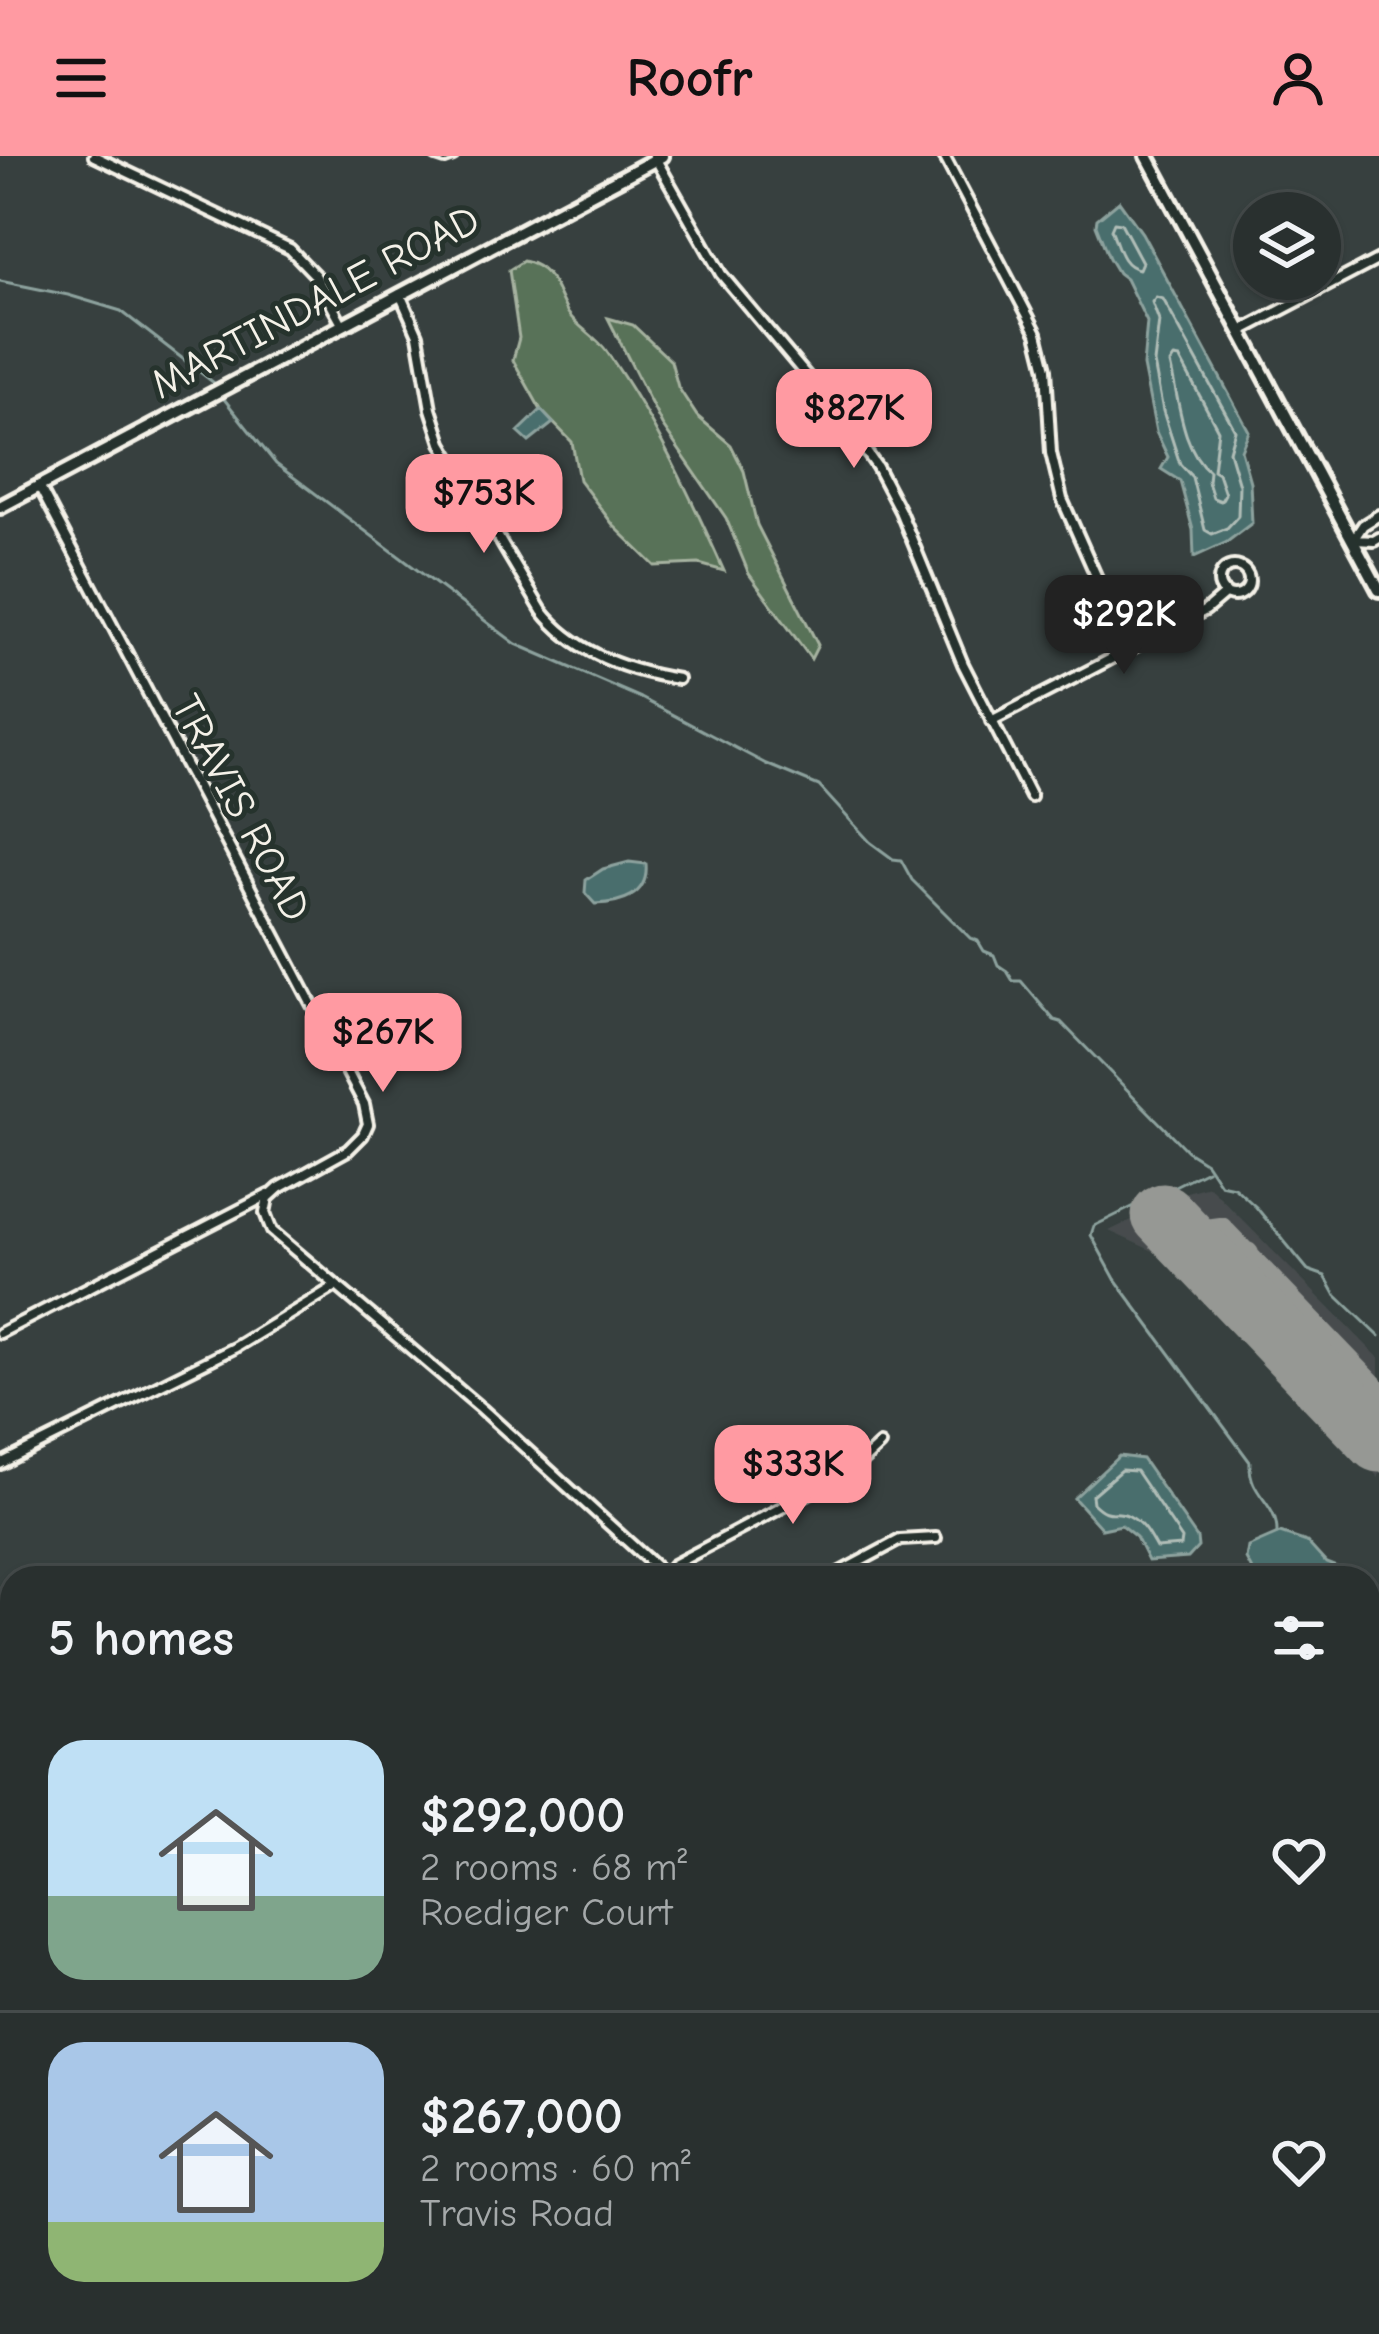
<!DOCTYPE html>
<meta charset="utf-8">
<style>
body{margin:0;font-family:"Comic Neue",sans-serif;background:#313837;color:#f1f3f6;height:100vh;display:flex;flex-direction:column;font-size:45px;white-space:nowrap}
*{box-sizing:border-box;margin:0}
p{font-size:39px;color:#a5a9aa}
.icon{flex:none;width:66px;height:66px;fill:none;stroke:currentColor;stroke-width:2;stroke-linecap:round;stroke-linejoin:round}
.map{position:relative;flex:1;overflow:hidden}
.drawer{position:absolute;left:0px;top:1410px;width:1380px;height:768px;display:flex;flex-direction:column;background:#29302f;border-radius:36px 36px 0 0;box-shadow:0 3px 9px #0004,0 0 0 3px #454b4b}
.drawer>*{flex:none}
.tools{position:absolute;left:1233px;top:36px;display:grid;gap:24px}
.tools a{display:grid;place-items:center;width:108px;height:108px;border-radius:50%;background:#29302f;box-shadow:0 3px 9px #0004,0 0 0 3px #454b4b;font-size:60px}
.price{position:absolute;translate:-50% -102px;padding:0 27px;border-radius:24px;background:#ff9aa2;color:#111;font-size:39px;line-height:78px;filter:drop-shadow(0 3px 6px #0008)}
.price::after{content:'';position:absolute;left:50%;top:72px;width:36px;height:27px;margin-left:-18px;background:inherit;clip-path:polygon(0 0,100% 0,50% 100%)}
.price.current{background:#222;color:#fff}
ul{padding:0;list-style:none}
li{display:flex;align-items:center;gap:36px;height:300px;padding:0 48px}
li+li{border-top:3px solid #454b4b}
li span{display:grid;place-items:center;flex:none;width:336px;height:240px;border-radius:36px;color:#555}
li>.icon{margin-inline-start:auto}
span .icon{width:144px;height:144px;fill:#fffc;stroke-width:1}
li b{font-size:51px}
h2{display:flex;justify-content:space-between;align-items:center;height:144px;padding:0 48px;font-size:51px}
header{display:flex;justify-content:space-between;align-items:center;height:156px;padding:0 48px;background:#ff9aa2;color:#111;font-size:54px;font-weight:700}
.map>svg:first-child{display:block}
.built{fill:#474c4e}
.green{fill:#597258;stroke:#a6b2a0;stroke-width:3}
.water{fill:#496e6d;stroke:#8da29e;stroke-width:3}
.lines{fill:none;stroke-linecap:round;stroke-linejoin:round}
.shore{stroke:#b0bdb7;stroke-width:3}
.stream{stroke:#8da29e;stroke-width:3}
.taxiway{stroke:#969894;stroke-width:24}
.runway{stroke:#969894;stroke-width:63}
.minor-casing{stroke:#f4f1e8;stroke-width:16}
.tertiary-casing{stroke:#f4f1e8;stroke-width:20}
.secondary-casing{stroke:#f4f1e8;stroke-width:20}
.minor{stroke:#26332d;stroke-width:8}
.tertiary{stroke:#26332d;stroke-width:10}
.secondary{stroke:#26332d;stroke-width:10}
.labels{text-anchor:middle;dominant-baseline:central;stroke-width:10;stroke-linejoin:round;paint-order:stroke}
.street-label{font-size:42px;fill:#f4f1e8;stroke:#26332d}
</style>
<header><svg class="icon" aria-label="menu" viewBox="0 0 24 24"><path d="M4 6h16M4 12h16M4 18h16"/></svg>Roofr<svg class="icon" aria-label="person" viewBox="0 0 24 24"><circle cx="12" cy="8" r="4"/><path d="M4 21q1-7 8-7t8 7"/></svg></header>
<div class="map">
<svg width="1379" height="2178" viewBox="0 0 1379 2178">
<rect width="100%" height="100%" fill="#37403f"/>
<filter id="ink" filterUnits="userSpaceOnUse"><feTurbulence type="fractalNoise" baseFrequency=".00833" numOctaves="2"/><feDisplacementMap in="SourceGraphic" scale="24" xChannelSelector="R" yChannelSelector="G"/><feConvolveMatrix kernelMatrix="1 2 1 2 8 2 1 2 1" color-interpolation-filters="sRGB"/></filter>
<g filter="url(#ink)">
<!-- built -->
<path class="built" d="M 1209,1030 L 1379,1202 L 1379,1322 L 1164,1100 L 1109,1075 L 1136,1062 L 1173,1035 L 1179,1038 Z"/>
<!-- green -->
<path class="green" d="M 523,105 C 553,111 555,135 568,157 C 578,172 597,181 607,196 C 654,263 691,341 724,415 L 699,408 L 655,410 L 614,370 L 579,324 L 572,286 L 541,254 L 513,204 L 519,182 L 509,114 Z
M 608,162 L 633,169 L 671,205 L 678,231 L 697,260 L 731,289 L 744,315 L 757,369 L 818,489 L 811,503 L 749,418 L 726,362 L 662,269 Z"/>
<!-- water -->
<path class="water" d="M 1119,45 L 1142,77 L 1249,275 L 1241,294 L 1250,326 L 1252,367 L 1227,386 L 1194,401 L 1193,374 L 1180,325 L 1161,313 L 1168,301 L 1156,276 L 1143,210 L 1147,166 L 1126,123 L 1118,117 L 1109,102 L 1096,69 L 1097,63 Z
M 541,254 L 553,267 L 529,286 L 518,276 Z
M 629,706 L 646,708 C 649,740 621,747 595,748 L 585,737 L 586,724 L 603,713 Z
M 1119,1300 L 1142,1303 L 1197,1382 L 1198,1391 L 1188,1402 L 1148,1405 L 1136,1381 L 1121,1369 L 1102,1373 L 1074,1342 Z
M 1280,1377 L 1307,1386 L 1326,1407 L 1364,1422 L 1263,1422 L 1263,1417 L 1254,1418 L 1246,1403 L 1248,1391 Z
M 1368,1428 L 1379,1436 L 1379,1520 L 1368,1525 Z
M 475,2166 L 615,2166 L 667,2178 L 465,2178 Z
M 1046,2166 L 1108,2166 L 1112,2178 L 1049,2178 Z"/>
<g class="lines">
<!-- shore -->
<path class="shore" d="M 1114,66 L 1121,67 L 1142,106 L 1139,113 C 1120,110 1118,88 1111,73 Z
M 1156,141 L 1163,143 L 1235,274 L 1229,295 L 1239,329 L 1238,360 L 1227,372 L 1212,378 L 1205,374 L 1192,321 L 1180,308 L 1163,255 L 1154,207 L 1159,165 L 1152,146 Z
M 1174,202 L 1180,203 L 1218,274 L 1213,314 L 1218,317 L 1225,338 L 1221,345 L 1213,342 L 1208,326 L 1209,315 C 1181,292 1179,242 1170,208 Z
M 1121,1314 L 1136,1315 L 1182,1383 L 1181,1390 L 1156,1392 C 1149,1380 1143,1367 1129,1360 C 1113,1352 1110,1364 1093,1347 L 1092,1339 Z"/>
<!-- stream -->
<path class="stream" d="M 0,125 L 68,139 L 121,155 L 214,227
M 224,243 L 276,308 L 516,488 L 641,542 L 766,608 L 819,630 L 870,686 L 893,703 L 901,704 L 912,724 L 970,782 L 978,785 L 984,795 L 994,799 L 998,809 L 1007,815 L 1013,825 L 1021,825 L 1054,864 L 1061,866 L 1187,995 L 1206,1007 L 1220,1028 L 1234,1031 L 1256,1051 L 1308,1114 L 1325,1120 L 1335,1138 L 1379,1180
M 1207,1014 L 1094,1070 L 1091,1079 L 1115,1123 L 1250,1306 C 1248,1340 1278,1346 1277,1378"/>
<!-- taxiway -->
<path class="taxiway" d="M 1190,1087 L 1206,1075 L 1221,1073 L 1379,1237
M 1223,1121 L 1247,1098"/>
<!-- runway -->
<path class="runway" d="M 1163,1059 L 1379,1285"/>
<defs>
<path id="minor" d="M 94,0 L 290,93 L 315,119 L 342,168
M 436,0 L 445,3 L 453,0
M 654,0 L 721,118 L 843,263 L 877,311 L 900,355 L 963,508 L 1031,641
M 944,0 L 1037,177 L 1046,213 L 1051,297 L 1062,343 L 1129,494
M 400,138 L 418,179 L 431,253 L 442,287 L 542,455 C 575,497 627,515 678,523
M 1241,175 L 1379,103
M 39,330 L 364,948 L 368,968 L 363,979 L 348,994 L 279,1032 L 268,1042 L 265,1057 L 272,1075 L 482,1253 L 668,1422
M 1353,384 L 1363,369 L 1379,359
M 1355,384 L 1374,385 L 1379,382
M1219 425a15 15 0 1 1 30 0a15 15 0 1 1-30 0Z
M 991,565 L 1206,454 L 1226,437
M 0,1177 L 268,1039
M 0,1308 L 234,1192 L 336,1130
M 665,1419 L 673,1409 L 853,1314 L 880,1289
M 829,1422 L 900,1384 L 936,1382
M 0,1946 L 12,1948
M 900,2166 L 907,2178
M 1282,2166 L 1291,2178
M 38,2178 L 42,2166
M 371,2178 L 375,2166"/>
<path id="tertiary" d="M 0,351 L 662,0"/>
<path id="secondary" d="M 1147,0 L 1379,434"/>
</defs>
<!-- minor casing -->
<use href="#minor" class="minor-casing"/>
<!-- tertiary casing -->
<use href="#tertiary" class="tertiary-casing"/>
<!-- secondary casing -->
<use href="#secondary" class="secondary-casing"/>
<!-- minor -->
<use href="#minor" class="minor"/>
<!-- tertiary -->
<use href="#tertiary" class="tertiary"/>
<!-- secondary -->
<use href="#secondary" class="secondary"/>
</g>
</g>
<g class="labels">
<!-- street labels -->
<g class="street-label">
<text transform="translate(315 146) rotate(-28)">MARTINDALE ROAD</text>
<text transform="translate(241 652) rotate(62)">TRAVIS ROAD</text>
</g>
</g>
</svg>
<div class="tools">
<a><svg class="icon" aria-label="layers" viewBox="0 0 24 24"><path d="M12 4l9 5-9 5-9-5zM3 14l9 5 9-5"/></svg></a>
</div>
<b class="price" style="left:854px;top:315px">$827K</b>
<b class="price" style="left:484px;top:400px">$753K</b>
<b class="price current" style="left:1124px;top:521px">$292K</b>
<b class="price" style="left:383px;top:939px">$267K</b>
<b class="price" style="left:793px;top:1371px">$333K</b>
<section class="drawer">
<h2>5 homes<svg class="icon" aria-label="filters" viewBox="0 0 24 24"><path d="M4 7h16M4 17h16"/><circle cx="9" cy="7" r="2"/><circle cx="15" cy="17" r="2"/></svg></h2>
<ul>
<li><span style="background:linear-gradient(#bfe0f5 65%,#7fa58c 0)"><svg class="icon" aria-label="home" viewBox="0 0 24 24"><path d="M3 11l9-7 9 7M6 9v11h12V9"/></svg></span><div><b>$292,000</b><p>2 rooms · 68 m²</p><p>Roediger Court</p></div><svg class="icon" aria-label="heart" viewBox="0 0 24 24"><path d="M12 20l-8-8c-3-5 5-10 8-4 3-6 11-1 8 4z"/></svg></li>
<li><span style="background:linear-gradient(#a9c7e8 75%,#8fb573 0)"><svg class="icon" aria-label="home" viewBox="0 0 24 24"><path d="M3 11l9-7 9 7M6 9v11h12V9"/></svg></span><div><b>$267,000</b><p>2 rooms · 60 m²</p><p>Travis Road</p></div><svg class="icon" aria-label="heart" viewBox="0 0 24 24"><path d="M12 20l-8-8c-3-5 5-10 8-4 3-6 11-1 8 4z"/></svg></li>
</ul>
</section>
</div>
